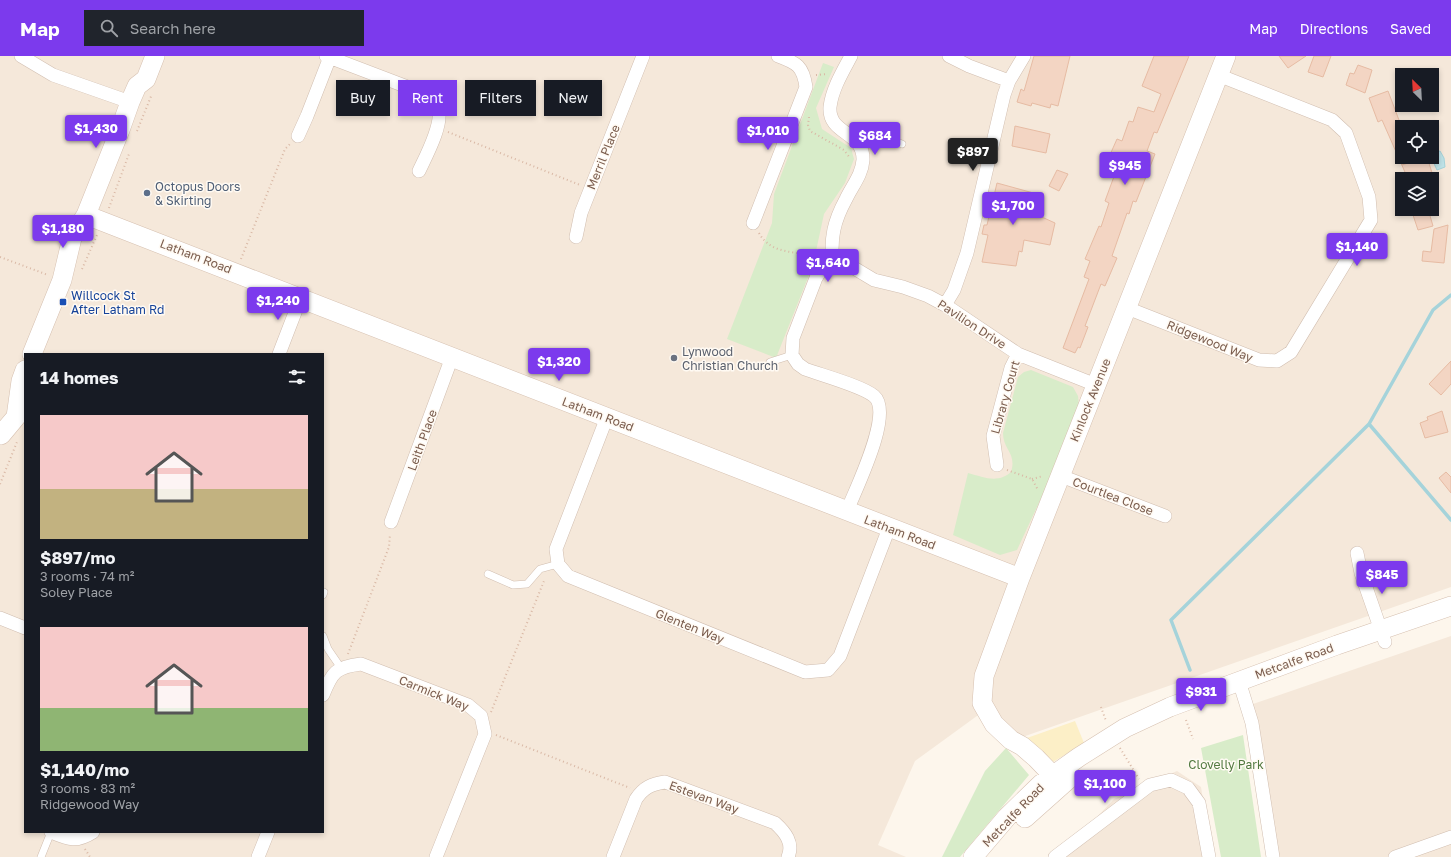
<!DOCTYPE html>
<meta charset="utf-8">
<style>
body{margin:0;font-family:"Golos Text",sans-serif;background:#20242c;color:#f1f3f6;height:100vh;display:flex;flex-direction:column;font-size:15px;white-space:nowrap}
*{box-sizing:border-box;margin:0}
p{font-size:13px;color:#9ea1a6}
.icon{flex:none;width:22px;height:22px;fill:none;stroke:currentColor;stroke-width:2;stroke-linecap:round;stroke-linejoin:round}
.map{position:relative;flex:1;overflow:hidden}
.sheet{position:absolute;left:24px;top:297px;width:300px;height:480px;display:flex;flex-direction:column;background:#171b24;border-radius:0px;box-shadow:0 2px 6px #0003}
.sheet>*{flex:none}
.guide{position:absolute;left:336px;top:24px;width:380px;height:36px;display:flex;gap:8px}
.needle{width:26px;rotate:336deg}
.tools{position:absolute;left:1395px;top:12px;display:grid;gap:8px}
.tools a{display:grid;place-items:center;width:44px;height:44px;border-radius:0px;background:#171b24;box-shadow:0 2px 6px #0003;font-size:20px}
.price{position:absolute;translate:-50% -34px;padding:0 9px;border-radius:4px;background:#7c3aed;color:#fff;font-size:13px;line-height:26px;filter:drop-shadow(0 1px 2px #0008)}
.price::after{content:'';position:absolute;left:50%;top:24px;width:12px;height:9px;margin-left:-6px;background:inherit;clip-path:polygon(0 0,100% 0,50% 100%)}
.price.active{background:#222;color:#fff}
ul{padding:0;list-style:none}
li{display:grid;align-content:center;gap:8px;height:212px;padding:0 16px}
li span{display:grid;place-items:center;height:124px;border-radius:0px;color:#555}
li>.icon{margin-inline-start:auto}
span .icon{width:72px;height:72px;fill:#fffc;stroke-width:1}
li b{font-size:17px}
h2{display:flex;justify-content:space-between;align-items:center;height:48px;padding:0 16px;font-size:17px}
.tag{padding:0 14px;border-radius:0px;background:#171b24;box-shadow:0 2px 6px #0003;font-size:14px;line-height:36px}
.tag.active{background:#7c3aed;color:#fff}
header{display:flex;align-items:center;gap:24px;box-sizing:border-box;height:56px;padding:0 20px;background:#7c3aed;color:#fff}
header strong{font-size:19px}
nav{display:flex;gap:22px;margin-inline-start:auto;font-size:14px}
.search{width:280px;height:36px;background:#20242c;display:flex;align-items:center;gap:10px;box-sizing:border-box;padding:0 14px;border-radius:0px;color:#9ea1a6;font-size:15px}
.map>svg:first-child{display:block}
.residential{fill:#f5e8da;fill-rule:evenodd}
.green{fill:#d8ecc9}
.sand{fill:#fcefc7}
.water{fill:#bfe3e8;stroke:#a5d3da}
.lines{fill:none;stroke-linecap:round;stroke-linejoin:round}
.stream{stroke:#a5d3da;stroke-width:3.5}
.building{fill:#f3d5c3;stroke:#e6bba3}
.lane-casing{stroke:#d1beb0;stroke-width:8}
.street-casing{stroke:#d1beb0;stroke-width:14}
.secondary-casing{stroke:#d6c0b0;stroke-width:20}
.path{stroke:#d9b8a5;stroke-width:2;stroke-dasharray:1 3;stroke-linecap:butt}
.lane{stroke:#fff;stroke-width:7}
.street{stroke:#fff;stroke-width:13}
.secondary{stroke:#fff;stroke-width:19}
.service-dot{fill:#5c6f8a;stroke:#fffaf3;stroke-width:1.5}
.transit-dot{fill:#1a4fb4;stroke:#fffaf3;stroke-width:1.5}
.worship-dot{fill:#6b7280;stroke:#fffaf3;stroke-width:1.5}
.labels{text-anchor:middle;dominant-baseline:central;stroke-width:3;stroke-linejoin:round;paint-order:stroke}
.street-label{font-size:12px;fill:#7a5c4d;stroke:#fffaf3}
.service-label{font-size:12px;fill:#4e5e75;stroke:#fffaf3;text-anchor:start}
.transit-label{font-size:12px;fill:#164399;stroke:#fffaf3;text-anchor:start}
.worship-label{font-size:12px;fill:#5b616d;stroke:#fffaf3;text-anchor:start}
.park-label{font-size:12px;fill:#537a41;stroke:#fffaf3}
</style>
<header>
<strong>Map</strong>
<div class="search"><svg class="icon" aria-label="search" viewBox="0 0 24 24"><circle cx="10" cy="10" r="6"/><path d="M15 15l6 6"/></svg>Search here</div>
<nav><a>Map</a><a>Directions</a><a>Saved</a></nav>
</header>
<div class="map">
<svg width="1451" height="801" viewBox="0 0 1451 801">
<rect width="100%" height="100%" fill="#fdf6ec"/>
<!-- residential -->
<path class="residential" d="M 0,0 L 1451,0 L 1451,531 L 1008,686 L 981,657 L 915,705 L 878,789 L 906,801 L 0,801 ZM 1402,19 L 1432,19 L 1432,49 L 1402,49 ZM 1402,71 L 1432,71 L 1432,101 L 1402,101 ZM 1402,123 L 1432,123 L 1432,153 L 1402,153 ZM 25,298 L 323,298 L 323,776 L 25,776 Z
M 1451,580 L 1451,801 L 1277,801 L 1253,648 Z
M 1177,715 L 1201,731 L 1212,801 L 1059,801 L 1114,743 Z"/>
<!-- green -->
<path class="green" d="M 823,7 L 834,11 L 816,52 L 822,73 L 851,92 L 854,103 L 845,127 L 824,158 L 813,209 L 776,302 L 727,283 L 772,167 L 774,138 Z
M 1031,314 L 1073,331 L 1078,340 L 1079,350 L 1044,436 L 1017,494 L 1000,499 L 953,479 L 968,417 C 984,421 997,428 1011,416 C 1017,397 1003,394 1003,377 L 1018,321 L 1024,316 Z
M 1243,679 L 1261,801 L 1221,801 L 1201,692 Z
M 1006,692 L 1029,719 L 960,801 L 942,801 L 985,715 Z"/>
<!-- sand -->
<path class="sand" d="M 1075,665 L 1084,687 L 1053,706 L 1027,682 Z"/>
<!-- water -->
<path class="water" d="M 1440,95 L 1444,102 L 1445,111 L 1437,114 L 1431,101 L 1432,97 Z"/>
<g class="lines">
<!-- stream -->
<path class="stream" d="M 1369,368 L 1451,464
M 1190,614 L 1171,564 L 1369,368 L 1433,254 L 1451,239"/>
</g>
<!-- building -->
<path class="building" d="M 1034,0 L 1070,0 L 1058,50 L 1051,48 L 1050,52 L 1032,47 L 1031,50 L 1017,46 L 1021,33 L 1024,35 Z
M 1154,0 L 1189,0 L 1157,77 L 1154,76 L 1147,95 L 1155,98 L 1136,146 L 1133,145 L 1129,158 L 1127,157 L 1112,200 L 1117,202 L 1105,230 L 1101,228 L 1085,270 L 1088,271 L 1080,292 L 1078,291 L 1075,297 L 1063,292 L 1089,223 L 1084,221 L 1090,205 L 1085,203 L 1099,170 L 1101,171 L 1109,147 L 1105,145 L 1116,115 L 1108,112 L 1112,102 L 1109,101 L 1117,83 L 1122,85 L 1129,65 L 1133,66 L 1138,51 L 1154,56 L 1161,38 L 1142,30 Z
M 1279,0 L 1306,0 L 1288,12 Z
M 1314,0 L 1331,0 L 1323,21 L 1308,16 Z
M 1358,9 L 1372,14 L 1365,37 L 1346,29 L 1350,17 L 1354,18 Z
M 1388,35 L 1402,72 L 1402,109 L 1427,101 L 1434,123 L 1408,123 L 1382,64 L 1378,66 L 1369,42 Z
M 1015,70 L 1050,78 L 1046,97 L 1012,90 Z
M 1057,114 L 1068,118 L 1059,135 L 1049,130 Z
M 997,127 L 1037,138 L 1033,157 L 1055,167 L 1050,189 L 1024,184 L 1022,196 L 1019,195 L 1016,210 L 982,206 L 988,179 L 982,178 L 984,169 L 987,169 Z
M 1411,153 L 1428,153 L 1433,170 L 1418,174 Z
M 1448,169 L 1444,207 L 1422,205 L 1423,195 L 1431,196 L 1434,173 Z
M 1451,305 L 1451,328 L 1441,339 L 1429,328 Z
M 1442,355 L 1448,376 L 1425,382 L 1420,367 L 1428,364 L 1427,361 Z
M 1446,416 L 1451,421 L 1451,437 L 1439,422 Z"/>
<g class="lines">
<defs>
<path id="lane" d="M 861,90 C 879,81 884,81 902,88
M 770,306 L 792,299
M 488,518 L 513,529 L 527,528 L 540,513 L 558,508
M 323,539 L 324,536
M 323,580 L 328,593 L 341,612
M 41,801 L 51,776"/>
<path id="street" d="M 21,0 L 53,19 L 130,46
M 326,0 L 426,38 C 431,42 436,46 438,52 C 444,67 426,100 419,115
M 949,0 L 969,10 L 1009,25
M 298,80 L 307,60 L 330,1
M 753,167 L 806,31 C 803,10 797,7 778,0
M 576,181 L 581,157 L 643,0
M 833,207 C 830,182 834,165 846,143 C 852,130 862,119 863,104 C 864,75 828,79 830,51 C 832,33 843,15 851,0
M 945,249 L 954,234 L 967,197 L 1004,39 L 1009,25 L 1024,0
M 1127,252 L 1259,304 L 1277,305 L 1291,296 L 1371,164 L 1369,141 L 1346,77 L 1332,64 L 1218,19
M 279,298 L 301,241
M 607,361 L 556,493 L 558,508 L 568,520 L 805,616 L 828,614 L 840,600 L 889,472
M 997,409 L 993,380 L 1011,312 L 1018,298
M 1061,420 L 1165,460
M 847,455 C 855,434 894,357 874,340 C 862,330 821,319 805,313 L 798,308 L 792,299 L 793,282 L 816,222 L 823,211 L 833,207 L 849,209 L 874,224 L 903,231 L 928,240 L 945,249 L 1018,298 L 1096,329
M 391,466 L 452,301
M 1357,497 L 1361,517 L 1385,586
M 0,562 L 25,572
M 1239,625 L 1252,667 L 1273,801
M 323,639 C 332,616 336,611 361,608 L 468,649 L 481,660 L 485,678 L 436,801
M 51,776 C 68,783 76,787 93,776
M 258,801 L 268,776
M 613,801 L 636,743 C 644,731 652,728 665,726 L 775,767 C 785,776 794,787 788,801
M 1055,801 L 1150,729 L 1171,724 L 1188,732 L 1199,747 L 1209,801
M 1395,801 L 1451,781"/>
<path id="secondary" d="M 86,159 L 1020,522
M 32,298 L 62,224 L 72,182 L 86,159 L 120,74 L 130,46 L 137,30 L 146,23 L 155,0
M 1,379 L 16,361 L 21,325 L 25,314
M 1062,729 L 1036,702 L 1022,690 L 1011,684 L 994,668 L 982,647 L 984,620 L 1020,522 L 1226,0
M 1025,762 L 1071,721
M 973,801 L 1007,761 L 1041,728 L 1079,701 L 1125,672 L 1170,651 L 1337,589 L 1451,550"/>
</defs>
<!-- lane casing -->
<use href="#lane" class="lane-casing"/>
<!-- street casing -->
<use href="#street" class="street-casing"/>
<!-- secondary casing -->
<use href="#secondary" class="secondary-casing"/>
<!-- path -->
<path class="path" d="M 816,19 L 827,18
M 809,61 L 808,69 L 810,75 L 844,94 L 850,102
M 137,75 L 152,38
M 448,76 L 580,129
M 109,152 L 129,98
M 759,177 C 771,199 798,196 819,199
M 0,201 L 48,219
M 241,203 L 285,93 L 290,88
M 82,213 L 97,179
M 1007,414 L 1032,423 L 1038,434
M 1032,423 L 1043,420
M 0,428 L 17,386
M 348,598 L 389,491 L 390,478
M 1101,651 L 1106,665
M 491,656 L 544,525
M 1186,664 L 1193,683
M 496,679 L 630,732
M 1120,692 L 1139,723
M 85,793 L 90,801"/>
<!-- lane -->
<use href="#lane" class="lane"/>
<!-- street -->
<use href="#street" class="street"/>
<!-- secondary -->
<use href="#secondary" class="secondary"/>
</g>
<!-- markers -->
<circle class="service-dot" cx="147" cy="137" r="4"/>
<rect class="transit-dot" x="59" y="242" width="8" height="8" rx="2"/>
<circle class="worship-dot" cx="674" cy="302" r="4"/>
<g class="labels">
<!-- street labels -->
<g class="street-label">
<text transform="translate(603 101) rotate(-68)">Merril Place</text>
<text transform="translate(196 200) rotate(21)">Latham Road</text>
<text transform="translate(972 268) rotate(33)">Pavilion Drive</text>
<text transform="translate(1210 285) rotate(22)">Ridgewood Way</text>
<text transform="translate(1005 341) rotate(-74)">Library Court</text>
<text transform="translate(1090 344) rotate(-68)">Kinlock Avenue</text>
<text transform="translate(598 358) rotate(21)">Latham Road</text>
<text transform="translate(422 384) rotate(-70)">Leith Place</text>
<text transform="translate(1113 440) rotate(21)">Courtlea Close</text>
<text transform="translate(900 476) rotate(21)">Latham Road</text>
<text transform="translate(690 570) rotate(22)">Glenten Way</text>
<text transform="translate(1294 605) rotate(-20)">Metcalfe Road</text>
<text transform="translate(434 637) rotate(22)">Carmick Way</text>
<text transform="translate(704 741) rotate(20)">Estevan Way</text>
<text transform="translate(1013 759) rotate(-46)">Metcalfe Road</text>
</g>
<!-- service labels -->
<g class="service-label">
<text x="155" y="130">Octopus Doors<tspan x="155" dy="14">&amp; Skirting</tspan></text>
</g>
<!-- transit labels -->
<g class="transit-label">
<text x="71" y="239">Willcock St<tspan x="71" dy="14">After Latham Rd</tspan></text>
</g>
<!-- worship labels -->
<g class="worship-label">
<text x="682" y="295">Lynwood<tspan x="682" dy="14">Christian Church</tspan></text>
</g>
<!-- park labels -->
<g class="park-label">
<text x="1226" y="708">Clovelly Park</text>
</g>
</g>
</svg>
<div class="tools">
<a><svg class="needle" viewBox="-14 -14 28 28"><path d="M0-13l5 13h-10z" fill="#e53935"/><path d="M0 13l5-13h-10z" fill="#9ea1a6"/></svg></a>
<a><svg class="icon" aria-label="locate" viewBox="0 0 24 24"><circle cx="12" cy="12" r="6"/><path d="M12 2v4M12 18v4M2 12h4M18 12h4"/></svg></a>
<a><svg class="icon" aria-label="layers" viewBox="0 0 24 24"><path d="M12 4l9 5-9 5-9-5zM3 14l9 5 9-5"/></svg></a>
</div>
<b class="price" style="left:96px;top:93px">$1,430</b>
<b class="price" style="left:768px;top:95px">$1,010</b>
<b class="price" style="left:875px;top:100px">$684</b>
<b class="price active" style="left:973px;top:116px">$897</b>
<b class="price" style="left:1125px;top:130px">$945</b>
<b class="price" style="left:1013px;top:170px">$1,700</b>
<b class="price" style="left:63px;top:193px">$1,180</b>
<b class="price" style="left:1357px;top:211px">$1,140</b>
<b class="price" style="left:828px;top:227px">$1,640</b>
<b class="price" style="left:278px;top:265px">$1,240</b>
<b class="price" style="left:559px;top:326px">$1,320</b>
<b class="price" style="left:1382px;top:539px">$845</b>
<b class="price" style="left:1201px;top:656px">$931</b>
<b class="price" style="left:1105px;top:748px">$1,100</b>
<div class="guide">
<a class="tag">Buy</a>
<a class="tag active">Rent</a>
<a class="tag">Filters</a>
<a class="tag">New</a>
</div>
<section class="sheet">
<h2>14 homes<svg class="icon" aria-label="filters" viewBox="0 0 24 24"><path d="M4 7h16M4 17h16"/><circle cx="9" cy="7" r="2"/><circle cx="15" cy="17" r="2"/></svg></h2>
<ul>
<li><span style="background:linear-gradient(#f6c9c9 60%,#c2b280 0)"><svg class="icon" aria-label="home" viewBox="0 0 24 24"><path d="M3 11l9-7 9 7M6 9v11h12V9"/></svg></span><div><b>$897/mo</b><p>3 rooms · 74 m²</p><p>Soley Place</p></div></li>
<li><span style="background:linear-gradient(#f6c9c9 65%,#8fb573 0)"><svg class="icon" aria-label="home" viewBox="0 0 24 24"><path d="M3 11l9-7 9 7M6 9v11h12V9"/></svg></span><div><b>$1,140/mo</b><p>3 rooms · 83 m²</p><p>Ridgewood Way</p></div></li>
</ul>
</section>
</div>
